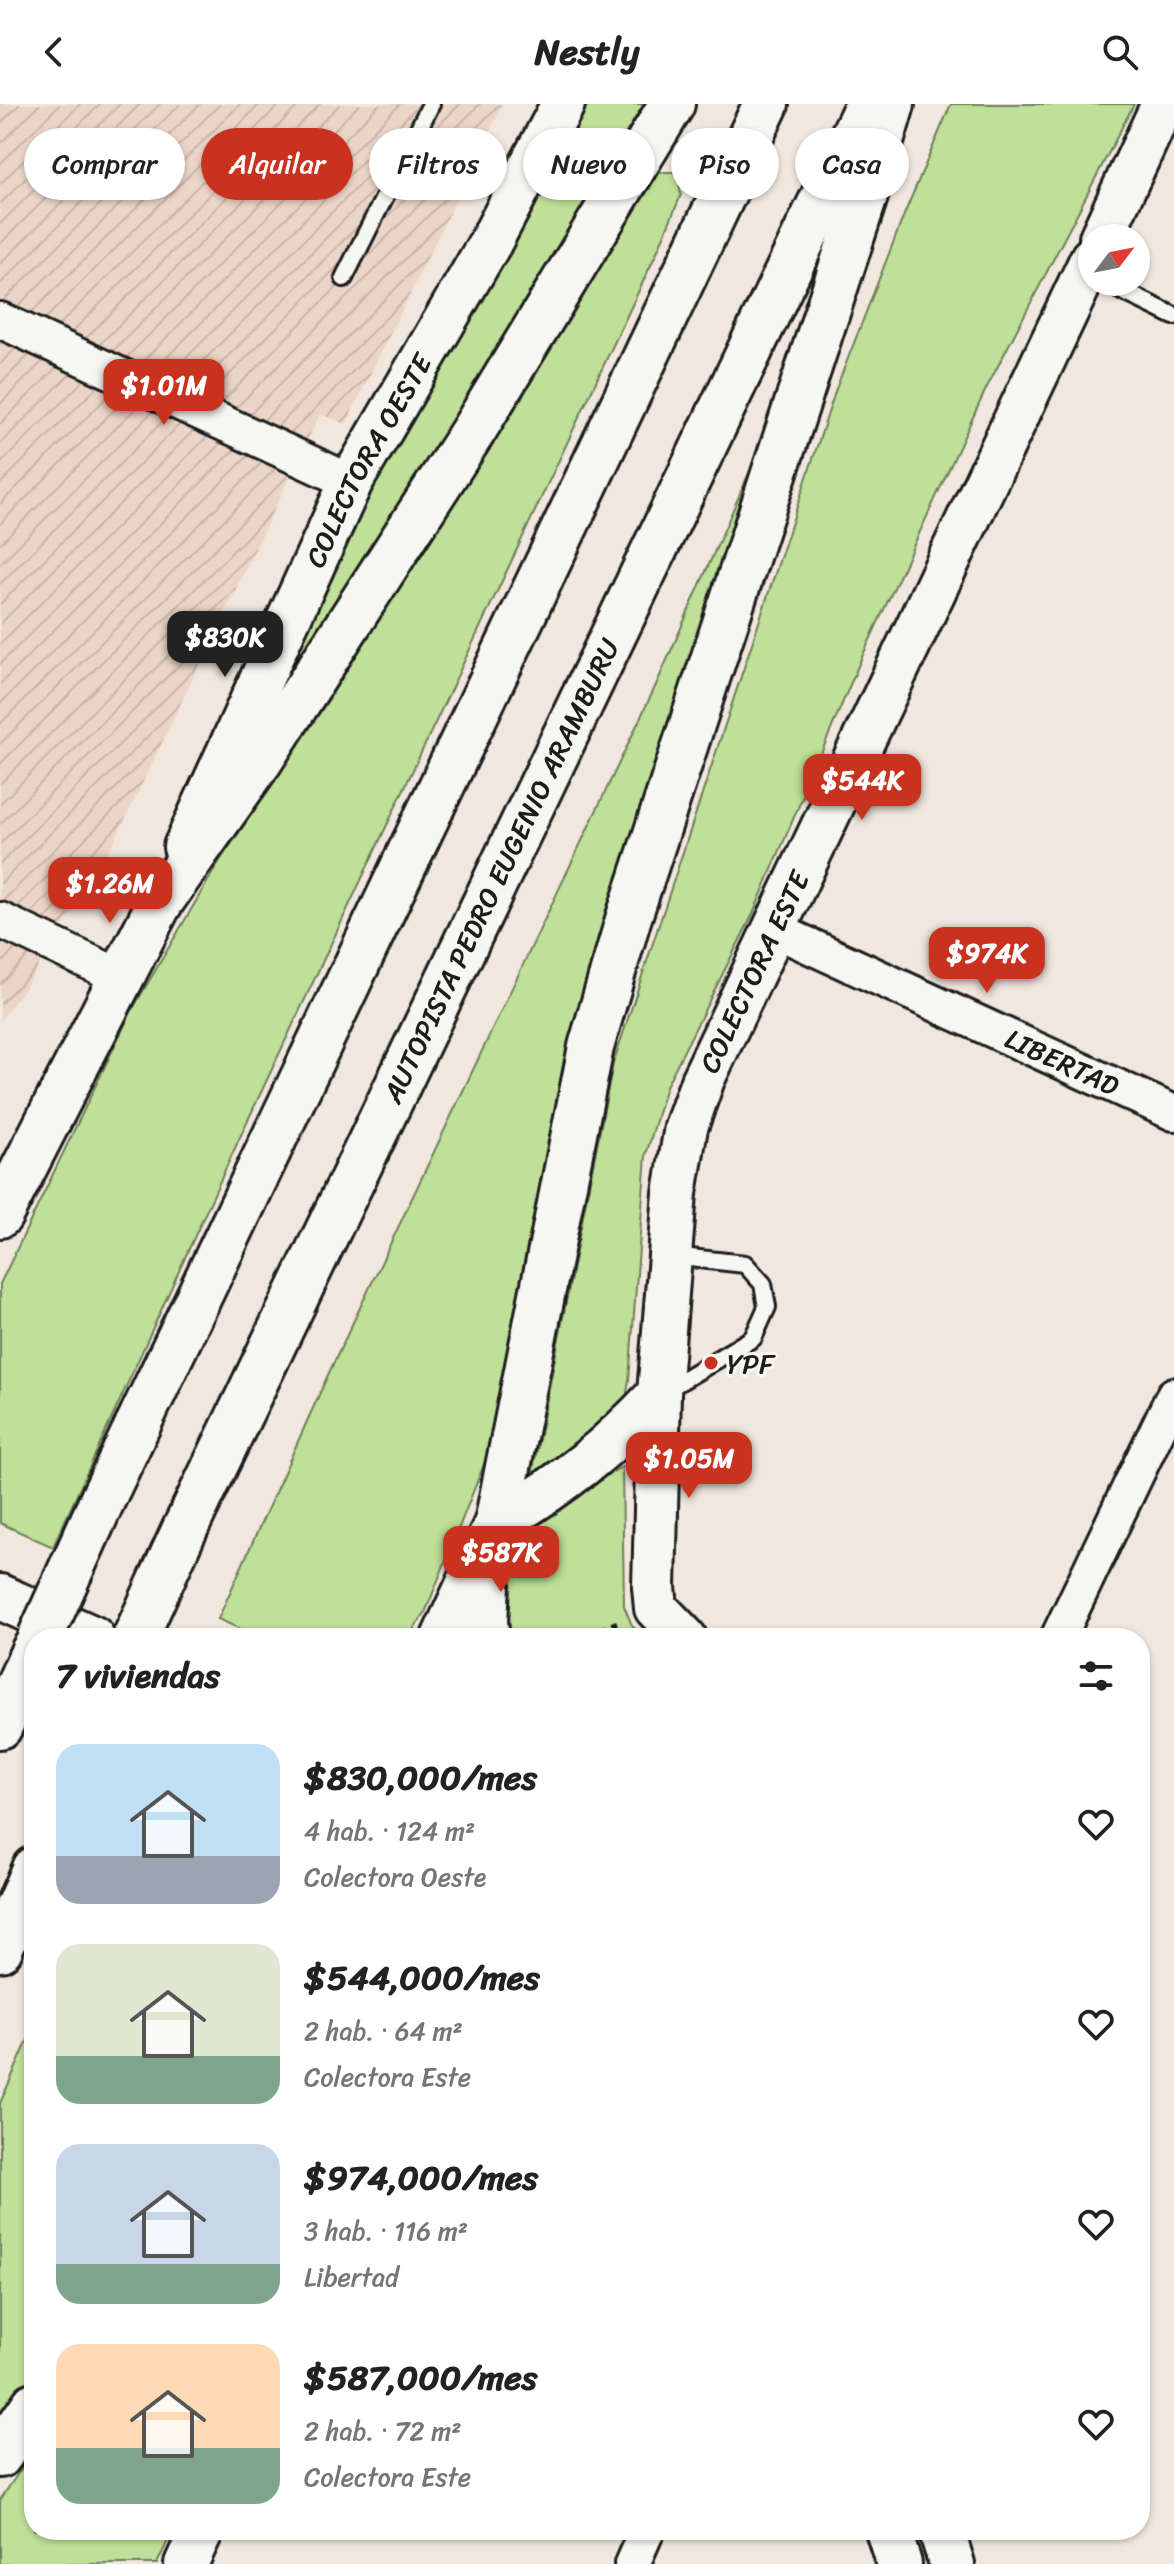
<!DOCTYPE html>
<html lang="es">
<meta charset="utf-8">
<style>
body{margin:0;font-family:Sriracha,sans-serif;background:#f6f6f6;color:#222;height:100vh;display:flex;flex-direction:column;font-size:30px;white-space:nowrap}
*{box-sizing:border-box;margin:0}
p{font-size:26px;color:#767676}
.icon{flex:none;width:44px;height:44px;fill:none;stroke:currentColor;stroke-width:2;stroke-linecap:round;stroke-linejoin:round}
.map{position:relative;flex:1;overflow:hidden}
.drawer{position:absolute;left:24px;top:1524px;width:1126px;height:912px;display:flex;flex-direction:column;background:#fff;border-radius:32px;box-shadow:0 2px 6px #0004}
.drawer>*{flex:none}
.top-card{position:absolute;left:24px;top:24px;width:1126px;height:72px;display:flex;gap:16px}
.needle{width:52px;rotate:58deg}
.buttons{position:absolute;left:1078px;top:120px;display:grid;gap:16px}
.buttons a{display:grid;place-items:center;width:72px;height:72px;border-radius:50%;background:#fff;box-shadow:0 2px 6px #0004;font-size:40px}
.price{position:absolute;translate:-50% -68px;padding:0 18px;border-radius:16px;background:#c8321e;color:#fff;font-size:26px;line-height:52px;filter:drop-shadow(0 2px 4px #0008)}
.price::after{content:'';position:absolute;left:50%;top:48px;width:24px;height:18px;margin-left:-12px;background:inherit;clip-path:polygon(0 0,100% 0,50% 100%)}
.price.on{background:#222;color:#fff}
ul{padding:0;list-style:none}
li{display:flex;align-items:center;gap:24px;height:200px;padding:0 32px}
li span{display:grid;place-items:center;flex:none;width:224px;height:160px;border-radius:24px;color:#555}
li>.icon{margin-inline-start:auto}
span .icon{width:96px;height:96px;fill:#fffc;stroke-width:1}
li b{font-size:34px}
h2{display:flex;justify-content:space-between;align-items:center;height:96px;padding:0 32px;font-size:34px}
.tag{padding:0 28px;border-radius:36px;background:#fff;box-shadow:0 2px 6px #0004;font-size:28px;line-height:72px}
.tag.on{background:#c8321e;color:#fff}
header{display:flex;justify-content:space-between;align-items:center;height:104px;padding:0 32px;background:#fff;font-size:36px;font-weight:800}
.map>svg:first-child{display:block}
.industrial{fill:url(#industrial-furrows)}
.grass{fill:#bfe098;stroke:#6e7e5a;stroke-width:2}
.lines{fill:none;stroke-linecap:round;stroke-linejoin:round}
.service-casing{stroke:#1c1c1c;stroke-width:22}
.minor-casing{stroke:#1c1c1c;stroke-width:40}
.tertiary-casing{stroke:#1c1c1c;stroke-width:48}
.secondary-casing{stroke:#1c1c1c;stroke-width:50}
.motorway-casing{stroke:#1c1c1c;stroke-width:50}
.path{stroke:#1c1c1c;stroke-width:5;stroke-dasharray:6 6;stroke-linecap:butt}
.service{stroke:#f6f6f2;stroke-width:16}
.minor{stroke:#f6f6f2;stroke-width:34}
.tertiary{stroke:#f6f6f2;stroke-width:42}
.secondary{stroke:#f6f6f2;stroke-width:44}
.motorway{stroke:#f6f6f2;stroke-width:44}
.motorway-bridge-casing{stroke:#1c1c1c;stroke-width:50;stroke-linecap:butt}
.motorway-bridge{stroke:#f6f6f2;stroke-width:44}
.poi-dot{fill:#c8321e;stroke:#f6f6f2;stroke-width:3}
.labels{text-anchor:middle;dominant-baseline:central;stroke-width:6;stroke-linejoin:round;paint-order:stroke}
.street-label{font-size:28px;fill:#1c1c1c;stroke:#f6f6f2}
.poi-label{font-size:28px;fill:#1c1c1c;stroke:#f6f6f2;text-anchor:start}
</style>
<header><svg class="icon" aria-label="back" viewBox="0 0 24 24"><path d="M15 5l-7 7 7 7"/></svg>Nestly<svg class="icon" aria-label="search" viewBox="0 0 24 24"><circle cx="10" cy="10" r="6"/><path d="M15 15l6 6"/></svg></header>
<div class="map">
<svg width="1174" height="2460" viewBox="0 0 1174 2460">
<defs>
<pattern id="industrial-furrows" width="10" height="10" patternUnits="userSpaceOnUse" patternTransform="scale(2)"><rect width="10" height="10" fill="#ebd5c6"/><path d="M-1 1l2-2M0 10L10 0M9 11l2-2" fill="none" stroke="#c9b6aa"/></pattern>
</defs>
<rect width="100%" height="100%" fill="#f1e7de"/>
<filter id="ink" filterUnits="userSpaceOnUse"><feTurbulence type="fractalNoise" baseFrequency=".0125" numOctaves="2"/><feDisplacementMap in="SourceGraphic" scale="16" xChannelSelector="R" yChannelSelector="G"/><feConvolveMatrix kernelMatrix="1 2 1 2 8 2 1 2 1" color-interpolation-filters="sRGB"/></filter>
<g filter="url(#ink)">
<!-- industrial -->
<path class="industrial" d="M 0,0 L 503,0 L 346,320 L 320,310 L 115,736 L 26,882 L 0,917 Z"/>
<!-- grass -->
<path class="grass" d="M 588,0 L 650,0 L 255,642 L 363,402 Z
M 951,0 L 1134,0 L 986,285 L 861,555 L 753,810 L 666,982 L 646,1051 L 629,1276 L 624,1308 L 551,1372 L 532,1371 L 613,960 L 836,285 L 906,106 Z
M 660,68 L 677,68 L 681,91 L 657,148 L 240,1033 L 53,1443 L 0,1419 L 0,1180 L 132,906 L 219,758 L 329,595 L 487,334 Z
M 771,319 L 735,439 L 586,878 L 512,1254 L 490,1345 L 425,1509 L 407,1534 L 260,1534 L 218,1515 L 327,1273 L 656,581 Z
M 622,1363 L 624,1502 L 633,1524 L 642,1534 L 509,1534 L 507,1476 L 523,1436 L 538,1414 L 563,1396 Z
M 34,1923 L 34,2281 L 0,2333 L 0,1999 Z
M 34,2346 L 34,2426 L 173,2426 L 157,2460 L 0,2460 L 0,2396 Z"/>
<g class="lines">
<defs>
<path id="service" d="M 344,174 L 431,0
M 1104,178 L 1174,212
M 664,1287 L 753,1234 L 767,1203 L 763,1180 L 745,1160 L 672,1152"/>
<g id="minor">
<path d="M 0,216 L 351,378"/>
<path d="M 0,816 L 121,873"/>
<path id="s1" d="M 775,826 L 1174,1009"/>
<path d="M 1058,1534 L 1174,1291"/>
<path d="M 632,2460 L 647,2426"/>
</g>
<g id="tertiary">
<path d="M 1101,134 L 1163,0"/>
<path id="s2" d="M 185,743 L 351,378 L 490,139 L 563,0"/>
<path d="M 497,1419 C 561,1382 609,1344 659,1290"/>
<path id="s3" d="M 685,1534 L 656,1504 L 654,1483 L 659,1290 L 675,1089 L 686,1023 L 703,975 L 1092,154"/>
<path d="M 186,2460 L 202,2426"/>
</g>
<path id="secondary" d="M 0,1111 L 159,800
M 0,1493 L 92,1534
M 444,1534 L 497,1419
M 487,1534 L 485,1518 L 488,1461
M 888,2426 L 899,2460
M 941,2426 L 952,2460"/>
<g id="motorway">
<path d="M 159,800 L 261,655 L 475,324 L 672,0"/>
<path d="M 105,1390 L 766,0"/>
<path d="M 497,1419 L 591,943 L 628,816 L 865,92 L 892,0"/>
<path id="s4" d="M 135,1534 L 183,1429 L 868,0"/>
<path d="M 0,1622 L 34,1546"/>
<path d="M 0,1845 L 34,1765"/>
<path d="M 0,2351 L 34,2301"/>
</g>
</defs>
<!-- service casing -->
<use href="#service" class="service-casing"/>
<!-- minor casing -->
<use href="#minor" class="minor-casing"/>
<!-- tertiary casing -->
<use href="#tertiary" class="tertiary-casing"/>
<!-- secondary casing -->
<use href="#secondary" class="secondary-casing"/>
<!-- motorway casing -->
<use href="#motorway" class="motorway-casing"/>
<!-- path -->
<path class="path" d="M 578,1534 L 618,1518"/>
<!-- service -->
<use href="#service" class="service"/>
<!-- minor -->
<use href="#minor" class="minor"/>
<!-- tertiary -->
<use href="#tertiary" class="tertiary"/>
<!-- secondary -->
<use href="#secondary" class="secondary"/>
<!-- motorway -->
<use href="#motorway" class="motorway"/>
<defs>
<path id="motorway-bridge" d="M 40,1534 L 105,1390"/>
</defs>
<!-- motorway-bridge casing -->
<use href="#motorway-bridge" class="motorway-bridge-casing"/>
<!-- motorway-bridge -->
<use href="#motorway-bridge" class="motorway-bridge"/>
</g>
</g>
<!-- markers -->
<circle class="poi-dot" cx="711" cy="1259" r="8"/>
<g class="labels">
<!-- street labels -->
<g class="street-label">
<text stroke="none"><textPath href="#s2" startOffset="428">COLECTORA OESTE</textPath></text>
<text stroke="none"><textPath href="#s4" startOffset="850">AUTOPISTA PEDRO EUGENIO ARAMBURU</textPath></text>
<text stroke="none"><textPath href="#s3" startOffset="694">COLECTORA ESTE</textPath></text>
<text stroke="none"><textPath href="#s1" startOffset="316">LIBERTAD</textPath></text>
</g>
<!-- poi labels -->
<g class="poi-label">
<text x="727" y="1259">YPF</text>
</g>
</g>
</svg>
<div class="buttons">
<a><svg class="needle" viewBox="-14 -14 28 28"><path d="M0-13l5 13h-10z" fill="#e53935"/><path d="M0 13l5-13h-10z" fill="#767676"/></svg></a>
</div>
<b class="price" style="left:164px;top:323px">$1.01M</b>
<b class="price on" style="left:225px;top:575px">$830K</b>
<b class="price" style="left:862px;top:718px">$544K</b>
<b class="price" style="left:110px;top:821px">$1.26M</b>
<b class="price" style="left:987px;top:891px">$974K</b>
<b class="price" style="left:689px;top:1396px">$1.05M</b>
<b class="price" style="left:501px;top:1490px">$587K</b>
<div class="top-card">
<a class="tag">Comprar</a>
<a class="tag on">Alquilar</a>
<a class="tag">Filtros</a>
<a class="tag">Nuevo</a>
<a class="tag">Piso</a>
<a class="tag">Casa</a>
</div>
<section class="drawer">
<h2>7 viviendas<svg class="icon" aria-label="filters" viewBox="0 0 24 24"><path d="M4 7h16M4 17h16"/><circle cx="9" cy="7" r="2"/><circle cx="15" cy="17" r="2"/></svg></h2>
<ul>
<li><span style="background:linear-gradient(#bfe0f5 70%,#9aa5b1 0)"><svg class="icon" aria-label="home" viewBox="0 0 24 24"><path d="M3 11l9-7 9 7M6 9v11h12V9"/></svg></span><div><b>$830,000/mes</b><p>4 hab. · 124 m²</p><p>Colectora Oeste</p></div><svg class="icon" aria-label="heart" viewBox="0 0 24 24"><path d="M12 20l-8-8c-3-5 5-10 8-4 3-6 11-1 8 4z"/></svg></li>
<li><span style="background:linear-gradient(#dfe7d0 70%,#7fa58c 0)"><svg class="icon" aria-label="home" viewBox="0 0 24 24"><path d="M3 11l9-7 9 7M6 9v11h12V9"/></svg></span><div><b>$544,000/mes</b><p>2 hab. · 64 m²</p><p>Colectora Este</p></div><svg class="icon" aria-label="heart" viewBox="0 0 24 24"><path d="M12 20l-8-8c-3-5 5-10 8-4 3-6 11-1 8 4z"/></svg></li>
<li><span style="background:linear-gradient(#c9d6e8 75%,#7fa58c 0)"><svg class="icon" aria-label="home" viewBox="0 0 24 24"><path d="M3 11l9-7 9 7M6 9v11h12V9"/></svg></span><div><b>$974,000/mes</b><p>3 hab. · 116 m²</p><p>Libertad</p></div><svg class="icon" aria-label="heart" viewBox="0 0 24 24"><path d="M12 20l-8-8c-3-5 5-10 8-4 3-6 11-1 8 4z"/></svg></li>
<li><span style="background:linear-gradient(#ffd9b3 65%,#7fa58c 0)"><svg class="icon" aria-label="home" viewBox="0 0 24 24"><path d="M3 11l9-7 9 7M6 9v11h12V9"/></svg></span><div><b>$587,000/mes</b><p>2 hab. · 72 m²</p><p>Colectora Este</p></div><svg class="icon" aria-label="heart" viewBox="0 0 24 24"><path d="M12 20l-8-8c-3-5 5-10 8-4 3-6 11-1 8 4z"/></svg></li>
</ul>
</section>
</div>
